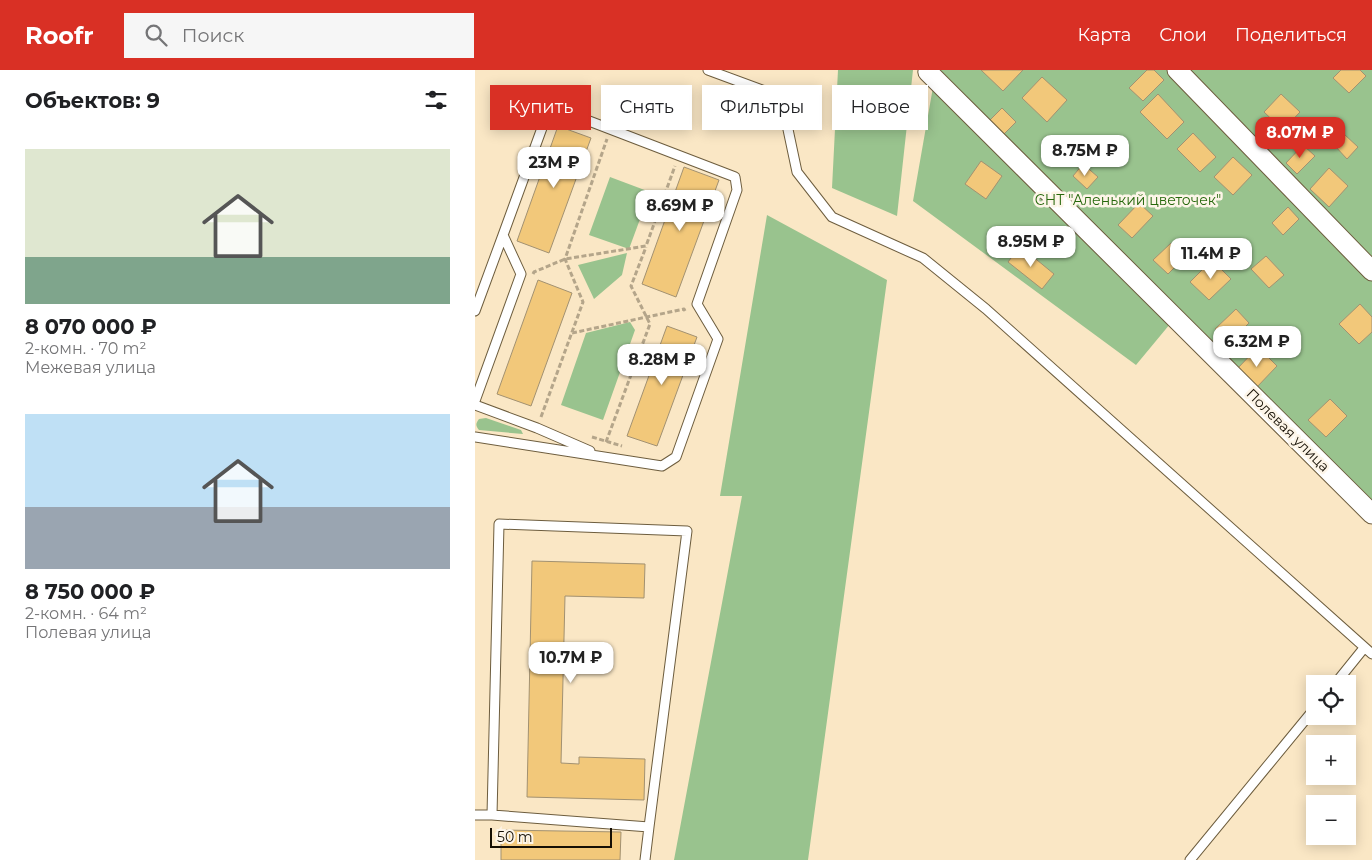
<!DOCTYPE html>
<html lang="ru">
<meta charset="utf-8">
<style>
body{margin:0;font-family:Montserrat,sans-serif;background:#f6f6f6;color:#202124;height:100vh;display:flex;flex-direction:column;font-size:19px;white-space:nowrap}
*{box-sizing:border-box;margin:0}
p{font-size:16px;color:#757577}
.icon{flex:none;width:28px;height:28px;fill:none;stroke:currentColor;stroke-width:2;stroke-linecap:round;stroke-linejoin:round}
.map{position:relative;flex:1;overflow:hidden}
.details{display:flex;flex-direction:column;background:#fff;width:475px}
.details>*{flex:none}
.guide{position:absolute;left:15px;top:15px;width:475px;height:45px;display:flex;gap:10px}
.controls{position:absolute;left:831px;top:605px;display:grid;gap:10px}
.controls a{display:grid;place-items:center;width:50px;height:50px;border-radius:0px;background:#fff;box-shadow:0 2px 12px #0003;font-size:25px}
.scale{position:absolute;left:15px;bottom:12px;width:122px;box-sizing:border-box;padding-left:5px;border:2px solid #150f04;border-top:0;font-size:14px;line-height:18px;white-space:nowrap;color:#150f04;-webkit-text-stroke:4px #fdf5e8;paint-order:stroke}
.price{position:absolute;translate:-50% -42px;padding:0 11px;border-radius:10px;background:#fff;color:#222;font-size:16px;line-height:32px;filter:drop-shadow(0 1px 2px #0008)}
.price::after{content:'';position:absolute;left:50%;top:30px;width:15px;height:11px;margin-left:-8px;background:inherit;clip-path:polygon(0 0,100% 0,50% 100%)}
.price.current{background:#d93025;color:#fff}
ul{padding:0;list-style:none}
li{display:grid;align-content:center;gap:10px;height:265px;padding:0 25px}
li span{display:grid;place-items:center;height:155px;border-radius:0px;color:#555}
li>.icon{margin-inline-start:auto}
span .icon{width:90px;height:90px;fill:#fffc;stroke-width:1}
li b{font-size:21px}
h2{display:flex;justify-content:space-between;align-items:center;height:60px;padding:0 25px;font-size:21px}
.tag{padding:0 18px;border-radius:0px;background:#fff;box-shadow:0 2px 12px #0003;font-size:18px;line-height:45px}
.tag.current{background:#d93025;color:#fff}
header{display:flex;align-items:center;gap:30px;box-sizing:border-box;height:70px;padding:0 25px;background:#d93025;color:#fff}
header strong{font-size:24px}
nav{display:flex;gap:28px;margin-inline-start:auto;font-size:18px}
.search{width:350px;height:45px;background:#f6f6f6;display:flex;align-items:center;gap:12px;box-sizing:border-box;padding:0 18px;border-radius:0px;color:#757577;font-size:19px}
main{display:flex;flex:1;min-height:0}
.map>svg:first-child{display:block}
.green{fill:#99c38e}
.building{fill:#f2c87a;stroke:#a29171}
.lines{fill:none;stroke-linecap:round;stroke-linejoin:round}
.service-casing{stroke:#6d5d3e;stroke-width:11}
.minor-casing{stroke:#6d5d3e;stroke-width:21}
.path{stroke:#b4a58a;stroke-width:3;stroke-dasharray:5 2.5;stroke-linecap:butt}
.service{stroke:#fff;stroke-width:9}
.minor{stroke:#fff;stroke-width:19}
.labels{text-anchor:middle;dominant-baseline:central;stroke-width:5;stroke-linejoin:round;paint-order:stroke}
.park-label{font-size:14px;fill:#26680c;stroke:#fdf5e8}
.street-label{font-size:14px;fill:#150f04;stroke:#fdf5e8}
</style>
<header>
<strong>Roofr</strong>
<div class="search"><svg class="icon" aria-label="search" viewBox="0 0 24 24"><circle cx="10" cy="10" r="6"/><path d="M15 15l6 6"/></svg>Поиск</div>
<nav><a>Карта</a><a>Слои</a><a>Поделиться</a></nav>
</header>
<main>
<section class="details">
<h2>Объектов: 9<svg class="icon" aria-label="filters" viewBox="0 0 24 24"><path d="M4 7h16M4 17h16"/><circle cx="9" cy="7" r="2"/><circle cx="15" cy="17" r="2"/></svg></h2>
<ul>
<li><span style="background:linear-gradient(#dfe7d0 70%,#7fa58c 0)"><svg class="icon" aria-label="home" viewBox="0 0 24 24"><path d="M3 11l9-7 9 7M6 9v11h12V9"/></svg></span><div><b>8 070 000 ₽</b><p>2-комн. · 70 m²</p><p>Межевая улица</p></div></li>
<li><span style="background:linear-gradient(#bfe0f5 60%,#9aa5b1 0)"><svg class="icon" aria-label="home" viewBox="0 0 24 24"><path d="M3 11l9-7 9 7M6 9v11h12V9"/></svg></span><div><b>8 750 000 ₽</b><p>2-комн. · 64 m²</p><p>Полевая улица</p></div></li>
</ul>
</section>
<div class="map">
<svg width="897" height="790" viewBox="0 0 897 790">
<rect width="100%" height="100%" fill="#fae7c5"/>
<!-- green -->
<path class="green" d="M 363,0 L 438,0 L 422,146 L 357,118 Z
M 461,0 L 897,0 L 897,447 L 695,254 L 661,295 L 438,131 Z
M 135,107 L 175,122 L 154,179 L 114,165 Z
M 292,145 L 412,210 L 333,790 L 199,790 L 267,426 L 245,426 Z
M 152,183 L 147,205 L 119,229 L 103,195 Z
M 155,252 L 160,260 L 128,350 L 86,335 L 111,263 Z
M 11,348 L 46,360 L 48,364 L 4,360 C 0,355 1,353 4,349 Z"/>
<!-- building -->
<path class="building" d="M 506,0 L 548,0 L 528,21 Z
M 672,0 L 679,0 L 689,10 L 668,31 L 654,18 Z
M 866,0 L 885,0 L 891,6 L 874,23 L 858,8 Z
M 567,7 L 592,30 L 572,52 L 547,28 Z
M 683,24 L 709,52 L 692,69 L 665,42 Z
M 806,24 L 825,42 L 808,60 L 789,42 Z
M 527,38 L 541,52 L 528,65 L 514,51 Z
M 83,56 L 116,68 L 74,183 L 42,171 Z
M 718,63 L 741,87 L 725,102 L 702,79 Z
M 870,65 L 883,77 L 872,89 L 860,76 Z
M 828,75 L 840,86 L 822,104 L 811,93 Z
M 758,87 L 777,105 L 758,125 L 739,107 Z
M 506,91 L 527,106 L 511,129 L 490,114 Z
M 608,94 L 623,107 L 612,119 L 598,106 Z
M 209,97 L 244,110 L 201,227 L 167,214 Z
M 854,98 L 873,116 L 854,137 L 835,119 Z
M 664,133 L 678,146 L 657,168 L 643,155 Z
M 813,137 L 824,149 L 808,165 L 797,153 Z
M 696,173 L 710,187 L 693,204 L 678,190 Z
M 545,176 L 579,204 L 567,219 L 533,192 Z
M 791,186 L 809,205 L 794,218 L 776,199 Z
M 737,190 L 756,209 L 734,230 L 715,212 Z
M 63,210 L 97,223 L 56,336 L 22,324 Z
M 885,234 L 897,247 L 897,262 L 884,274 L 864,254 Z
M 761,239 L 774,253 L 754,273 L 740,259 Z
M 192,256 L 222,267 L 182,376 L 152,366 Z
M 783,277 L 802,296 L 781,318 L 762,299 Z
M 855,329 L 872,346 L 851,367 L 833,350 Z
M 57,491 L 170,494 L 169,528 L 90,526 L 86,693 L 104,694 L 104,687 L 170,689 L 169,730 L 52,727 Z
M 26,760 L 146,762 L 145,790 L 26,790 Z"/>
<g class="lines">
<defs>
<path id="service" d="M 233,0 L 287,20 L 302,31 L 311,50 L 322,102 L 357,147 L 448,188 L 511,239 L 897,584
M 0,241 L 28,165
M 0,331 L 46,204 L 28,165 L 75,36 L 260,107 L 262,120 L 222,234 L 243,269 L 201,387 L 187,396 L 0,367
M 0,335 L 62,358 L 115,381
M 860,614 L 889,578
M 0,745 L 17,745 L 174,757 L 212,461 L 24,454 L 17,745
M 170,790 L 174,757
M 715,790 L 840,638"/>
<path id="minor" d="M 454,0 L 453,2 L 897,444
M 702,0 L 897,201"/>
</defs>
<!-- service casing -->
<use href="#service" class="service-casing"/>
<!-- minor casing -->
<use href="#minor" class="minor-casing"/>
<!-- path -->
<path class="path" d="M 58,204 L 59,202 L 90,189 L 171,176 L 200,96
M 97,263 L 209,239 L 210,241
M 66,347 L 108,232 L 90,189 L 132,69
M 117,367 L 147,376
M 131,372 L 175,254 L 156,216 L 171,177"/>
<!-- service -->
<use href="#service" class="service"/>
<!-- minor -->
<use href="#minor" class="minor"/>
</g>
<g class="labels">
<!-- park labels -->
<g class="park-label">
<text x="653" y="130">СНТ "Аленький цветочек"</text>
</g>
<!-- street labels -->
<g class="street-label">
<text transform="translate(813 360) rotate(45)">Полевая улица</text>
</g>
</g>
</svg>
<div class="controls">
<a><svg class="icon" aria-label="locate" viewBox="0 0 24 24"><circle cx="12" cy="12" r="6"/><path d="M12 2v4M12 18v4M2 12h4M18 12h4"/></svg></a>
<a>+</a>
<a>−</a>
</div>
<div class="scale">50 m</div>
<b class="price current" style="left:825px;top:89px">8.07M ₽</b>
<b class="price" style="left:610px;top:107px">8.75M ₽</b>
<b class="price" style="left:79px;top:119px">23M ₽</b>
<b class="price" style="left:205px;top:162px">8.69M ₽</b>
<b class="price" style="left:556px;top:198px">8.95M ₽</b>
<b class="price" style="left:736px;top:210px">11.4M ₽</b>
<b class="price" style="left:782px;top:298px">6.32M ₽</b>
<b class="price" style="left:187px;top:316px">8.28M ₽</b>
<b class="price" style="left:96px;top:614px">10.7M ₽</b>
<div class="guide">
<a class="tag current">Купить</a>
<a class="tag">Снять</a>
<a class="tag">Фильтры</a>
<a class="tag">Новое</a>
</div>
</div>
</main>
